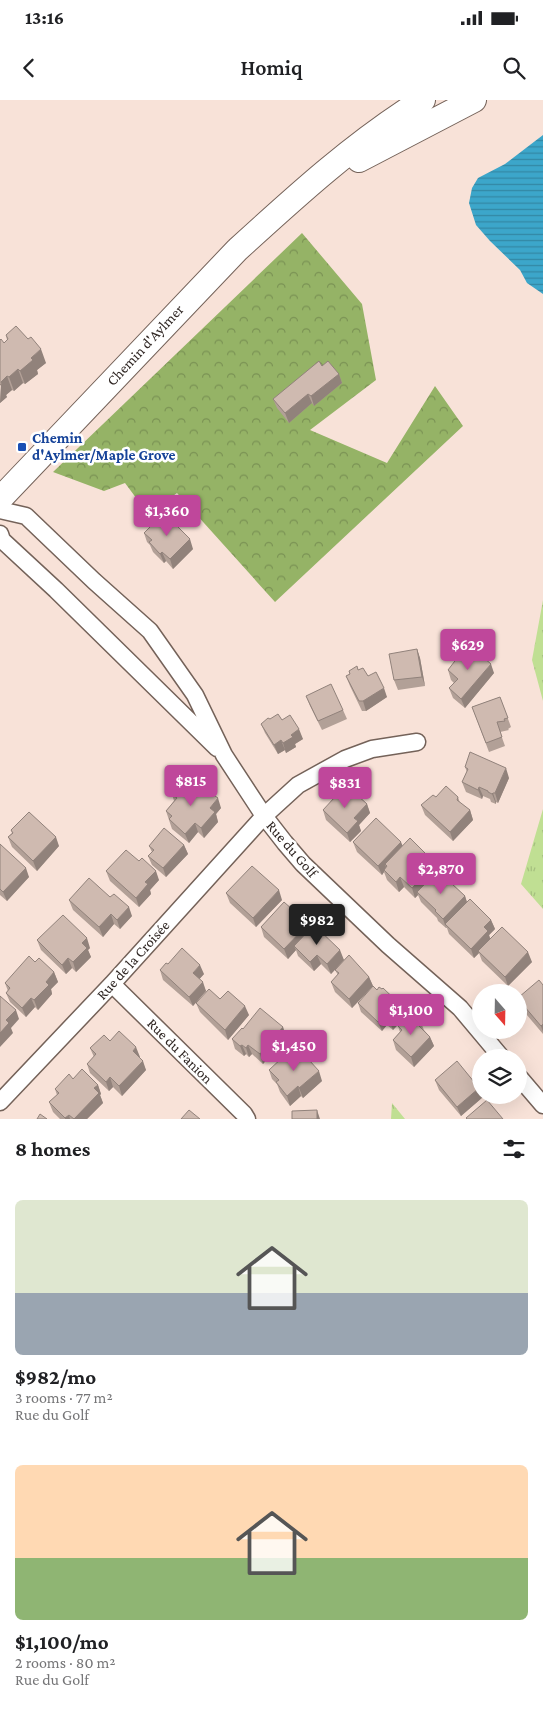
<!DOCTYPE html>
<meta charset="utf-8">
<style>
body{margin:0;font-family:"Crimson Pro",serif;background:#f2f2f2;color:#202124;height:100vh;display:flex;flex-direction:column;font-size:19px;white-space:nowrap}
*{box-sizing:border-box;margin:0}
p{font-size:16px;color:#757577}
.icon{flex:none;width:28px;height:28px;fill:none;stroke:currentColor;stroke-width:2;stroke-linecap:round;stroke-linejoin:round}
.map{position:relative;height:1019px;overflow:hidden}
.sheet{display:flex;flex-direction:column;background:#fff;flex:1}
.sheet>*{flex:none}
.needle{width:32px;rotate:160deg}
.buttons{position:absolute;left:472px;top:884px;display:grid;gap:10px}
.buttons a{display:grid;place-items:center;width:55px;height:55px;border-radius:50%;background:#fff;box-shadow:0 5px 20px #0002;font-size:25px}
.price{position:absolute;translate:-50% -42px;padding:0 11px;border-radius:5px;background:#bf479b;color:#fff;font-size:16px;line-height:32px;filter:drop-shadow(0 1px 2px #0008)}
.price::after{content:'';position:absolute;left:50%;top:30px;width:15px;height:11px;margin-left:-8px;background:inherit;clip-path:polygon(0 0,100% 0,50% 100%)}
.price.on{background:#222;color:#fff}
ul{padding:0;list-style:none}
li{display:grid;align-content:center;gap:10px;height:265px;padding:0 15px}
li span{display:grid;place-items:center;height:155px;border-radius:8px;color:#555}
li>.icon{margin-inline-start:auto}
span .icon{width:90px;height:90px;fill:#fffc;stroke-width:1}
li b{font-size:21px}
h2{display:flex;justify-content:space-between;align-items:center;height:60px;padding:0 15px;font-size:21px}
.status{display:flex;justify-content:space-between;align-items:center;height:35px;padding:0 25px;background:#fff;direction:ltr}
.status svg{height:14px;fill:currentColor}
header{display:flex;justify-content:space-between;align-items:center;height:65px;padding:0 15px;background:#fff;font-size:22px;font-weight:600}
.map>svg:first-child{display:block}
.grass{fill:url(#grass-tufts)}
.forest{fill:url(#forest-crowns)}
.water{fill:url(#water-rules)}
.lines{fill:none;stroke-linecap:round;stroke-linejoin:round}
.street-casing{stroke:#746259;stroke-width:19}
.secondary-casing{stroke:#746259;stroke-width:26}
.street{stroke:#fff;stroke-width:16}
.secondary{stroke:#fff;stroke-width:24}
.wall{fill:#b2a097}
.shaded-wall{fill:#91827b}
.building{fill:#cfbab0;stroke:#91827b}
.transit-dot{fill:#1a4fb4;stroke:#fff;stroke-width:2}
.labels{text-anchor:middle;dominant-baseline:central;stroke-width:5;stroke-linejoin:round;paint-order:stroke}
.street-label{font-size:15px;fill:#302724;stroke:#fff}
.transit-label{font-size:15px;font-weight:bold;fill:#164399;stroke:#fff;text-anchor:start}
</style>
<div class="status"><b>13:16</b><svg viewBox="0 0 49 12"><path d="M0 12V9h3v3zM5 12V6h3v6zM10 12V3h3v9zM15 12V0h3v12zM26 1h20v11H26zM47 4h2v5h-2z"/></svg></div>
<header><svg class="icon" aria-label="back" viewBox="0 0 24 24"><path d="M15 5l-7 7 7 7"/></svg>Homiq<svg class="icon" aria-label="search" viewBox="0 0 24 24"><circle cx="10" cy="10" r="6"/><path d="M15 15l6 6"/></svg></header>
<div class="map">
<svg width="543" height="1019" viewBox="0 0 543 1019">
<defs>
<pattern id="grass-tufts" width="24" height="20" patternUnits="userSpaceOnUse" patternTransform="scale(1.25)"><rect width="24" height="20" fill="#c0df93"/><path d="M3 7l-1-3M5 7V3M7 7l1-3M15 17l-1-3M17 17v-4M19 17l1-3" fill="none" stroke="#a5bf7f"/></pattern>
<pattern id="forest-crowns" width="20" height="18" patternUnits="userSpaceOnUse" patternTransform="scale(1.25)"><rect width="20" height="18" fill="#95b366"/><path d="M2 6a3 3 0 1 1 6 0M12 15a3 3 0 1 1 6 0" fill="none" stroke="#7a9254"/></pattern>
<pattern id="water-rules" width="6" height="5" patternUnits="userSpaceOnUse" patternTransform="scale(1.25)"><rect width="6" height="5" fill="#3ca6ca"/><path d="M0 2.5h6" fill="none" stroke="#3387a4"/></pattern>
</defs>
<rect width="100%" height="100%" fill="#f8e2d8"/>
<!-- grass -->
<path class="grass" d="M 543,500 L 543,601 L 532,560 Z
M 543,709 L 543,809 L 521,784 Z
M 392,1003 L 405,1019 L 391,1019 Z"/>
<!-- forest -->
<path class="forest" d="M 302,133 L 362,204 L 376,280 L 310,330 L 387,363 L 435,286 L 463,326 L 275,502 L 177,393 L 148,414 L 125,383 L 104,391 L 53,372 Z"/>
<!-- water -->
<path class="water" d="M 543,35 L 543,194 L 527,183 L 520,170 L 490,141 L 476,125 L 469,103 L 472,88 L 478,78 L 505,64 Z"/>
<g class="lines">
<defs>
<path id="street" d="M 0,410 L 26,416 L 94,481 L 150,531 L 195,595 L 224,655 L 264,716 L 285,743 L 303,764 L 388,845 L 460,908 L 502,958
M 0,434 L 2,440 L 56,490 L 217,648
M 112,884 L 244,1014 L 247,1019
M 519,977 L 543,1005
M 0,1002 L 112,884 L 264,716 L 298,685 L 345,659 L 372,649 L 417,642"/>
<path id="secondary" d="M 359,60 L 474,0
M 0,399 L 237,150 C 295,97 355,42 423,0"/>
</defs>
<!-- street casing -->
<use href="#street" class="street-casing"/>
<!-- secondary casing -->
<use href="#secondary" class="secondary-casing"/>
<!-- street -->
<use href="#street" class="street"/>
<!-- secondary -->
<use href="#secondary" class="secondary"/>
</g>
<!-- wall -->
<path class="wall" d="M 6,235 L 46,263 L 37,270 L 38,274 L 25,284 L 23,283 L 14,291 L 12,290 L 6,295 L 7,297 L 0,303 L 4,243 L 7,240 Z
M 322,266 L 339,274 L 342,283 L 314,306 L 312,303 L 289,323 L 277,308 L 273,299 Z
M 144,433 L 193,449 L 173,469 L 166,461 L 164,463 L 153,452 L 150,445 L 147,442 Z
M 417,549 L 420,558 L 425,586 L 398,590 L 394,580 Z
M 465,550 L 494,573 L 465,608 L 453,598 L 449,588 L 454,583 L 451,580 L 448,570 Z
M 358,570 L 368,576 L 387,597 L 366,611 L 362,611 L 350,586 L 346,576 L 350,574 L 349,571 Z
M 306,596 L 343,610 L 347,619 L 322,630 L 310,606 Z
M 500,597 L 511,627 L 508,629 L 509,630 L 500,632 L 505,646 L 489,652 L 472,607 Z
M 270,619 L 282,620 L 303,639 L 295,644 L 296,647 L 286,653 L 285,650 L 278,654 L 265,633 L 261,624 Z
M 465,667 L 509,678 L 498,703 L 496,702 L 496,704 L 491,702 L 490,699 L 483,696 L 482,699 L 466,692 L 462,682 L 467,672 Z
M 194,689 L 221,708 L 216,714 L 218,722 L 204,738 L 198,732 L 189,743 L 172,729 L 166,711 L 174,701 L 172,694 Z
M 436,697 L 458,697 L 460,703 L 470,710 L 473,720 L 453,741 L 425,715 L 421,705 Z
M 367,704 L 370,713 L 359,725 L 361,731 L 350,742 L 326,720 L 323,710 Z
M 11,730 L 59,746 L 37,771 L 12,747 L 8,737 L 12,733 Z
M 353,742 L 403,746 L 436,764 L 439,771 L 465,796 L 467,802 L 491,820 L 495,829 L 489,835 L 490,839 L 532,862 L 508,886 L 482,861 L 479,853 L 474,858 L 449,834 L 447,828 L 446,828 L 438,821 L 437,818 L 421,802 L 418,795 L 415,798 L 404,787 L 399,792 L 387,780 L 384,772 L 382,775 L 357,752 Z
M 0,744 L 29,777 L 7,801 L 0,795 Z
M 184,745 L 188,754 L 166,777 L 152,765 L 148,756 L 152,752 L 149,746 Z
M 139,761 L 159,780 L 150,790 L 151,794 L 139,807 L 110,781 L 106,771 Z
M 226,793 L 282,800 L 256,827 L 230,803 Z
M 69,800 L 132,816 L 120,829 L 114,824 L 103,837 L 73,810 Z
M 309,823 L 311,828 L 344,860 L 331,874 L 321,864 L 314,871 L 298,856 L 296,850 L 288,859 L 264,837 L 261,827 Z
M 37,840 L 90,848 L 88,850 L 91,857 L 76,872 L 72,868 L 66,874 L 41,850 Z
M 35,862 L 54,872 L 58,882 L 51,889 L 52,894 L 38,910 L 35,907 L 26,917 L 10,902 L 6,893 L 8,891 L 5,883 Z
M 168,864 L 204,874 L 199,879 L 206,891 L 193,906 L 163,880 L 160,870 Z
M 335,870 L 369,877 L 373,886 L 352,908 L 335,892 L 331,882 L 338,875 Z
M 543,885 L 543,934 L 521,908 L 519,902 L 519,897 Z
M 377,890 L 406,916 L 393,930 L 387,925 L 382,931 L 361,912 L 358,903 Z
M 220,899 L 249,915 L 228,940 L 200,912 L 196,903 Z
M 421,923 L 424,930 L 430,937 L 434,946 L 414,967 L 396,950 L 393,940 L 400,932 L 398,926 Z
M 283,927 L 286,937 L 263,964 L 252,954 L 249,957 L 246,954 L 244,956 L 235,949 L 232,939 L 243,929 Z
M 110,941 L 140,957 L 139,957 L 146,970 L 122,996 L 113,987 L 109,991 L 90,973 L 87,964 L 94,957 L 90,948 Z
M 286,960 L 322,981 L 303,998 L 301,996 L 290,1006 L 280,992 L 277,984 L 272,979 L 269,970 Z
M 73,979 L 98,985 L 101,994 L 100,995 L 103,1003 L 87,1019 L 60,1019 L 53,1012 L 49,1002 L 57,995 L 55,989 Z
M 435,980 L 482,995 L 483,997 L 461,1016 L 439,990 Z"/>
<!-- shaded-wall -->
<path class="shaded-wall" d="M 41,249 L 46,263 L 37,270 L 38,274 L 25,284 L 20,271 L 31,258 Z
M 18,269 L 23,283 L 14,291 L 9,277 Z
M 339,274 L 342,283 L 314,306 L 311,296 Z
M 7,276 L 12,290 L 6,295 L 7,297 L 0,303 L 1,282 Z
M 308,294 L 312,303 L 289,323 L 285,313 Z
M 190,439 L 193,449 L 173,469 L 170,459 Z
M 162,452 L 166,461 L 164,463 L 160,454 Z
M 417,549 L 420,558 L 425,586 L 422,577 Z
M 491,564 L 494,573 L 465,608 L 461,599 Z
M 384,588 L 387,597 L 366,611 L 363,601 Z
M 299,629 L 303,639 L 295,644 L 296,647 L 286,653 L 283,643 L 291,635 Z
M 281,640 L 285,650 L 278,654 L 274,645 Z
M 506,668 L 509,678 L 498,703 L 495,693 Z
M 479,687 L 483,696 L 482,699 L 478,690 Z
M 493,693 L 496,702 L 496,704 L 492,694 Z
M 218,698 L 221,708 L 216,714 L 218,722 L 204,738 L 201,728 L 210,708 Z
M 367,704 L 370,713 L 359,725 L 361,731 L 350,742 L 347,733 L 354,718 Z
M 470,710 L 473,720 L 453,741 L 450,732 Z
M 195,723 L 198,732 L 189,743 L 185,734 Z
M 56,737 L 59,746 L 37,771 L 33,761 Z
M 401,742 L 405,751 L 387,766 L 385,764 L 387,770 L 384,770 L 384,772 L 382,775 L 378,766 Z
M 184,745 L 188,754 L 166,777 L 163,768 Z
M 436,764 L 439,773 L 417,792 L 418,795 L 415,798 L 412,788 Z
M 26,768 L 29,777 L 7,801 L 3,792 Z
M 156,771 L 159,780 L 150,790 L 151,794 L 139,807 L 136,798 L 145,782 Z
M 400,777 L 404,787 L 399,792 L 396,782 Z
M 279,790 L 282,800 L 256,827 L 253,818 Z
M 465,796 L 468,806 L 445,824 L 446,828 L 443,819 Z
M 129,807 L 132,816 L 120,829 L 117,820 Z
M 111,814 L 114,824 L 103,837 L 99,827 Z
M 491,820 L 495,829 L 489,835 L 491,841 L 478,851 L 479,853 L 474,858 L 471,849 L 484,827 Z
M 309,823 L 313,832 L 294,846 L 296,850 L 288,859 L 284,849 Z
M 87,838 L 90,848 L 88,850 L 91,857 L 76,872 L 73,862 L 82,843 Z
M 340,850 L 344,860 L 331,874 L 327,864 Z
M 528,852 L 532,862 L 508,886 L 505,877 Z
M 317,855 L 321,864 L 314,871 L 310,862 Z
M 68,858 L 72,868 L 66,874 L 62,865 Z
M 200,865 L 204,874 L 196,883 L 193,873 Z
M 54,872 L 58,882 L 51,889 L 52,894 L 38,910 L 34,900 L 46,882 Z
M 369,877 L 373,886 L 352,908 L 349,899 Z
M 203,882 L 206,891 L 193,906 L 189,897 Z
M 31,898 L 35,907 L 26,917 L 22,908 Z
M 245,906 L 249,915 L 228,940 L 225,930 Z
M 402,906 L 406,916 L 393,930 L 389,920 Z
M 16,910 L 19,919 L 11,928 L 13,933 L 0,947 L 0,933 L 6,920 Z
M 384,915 L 387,925 L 382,931 L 378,922 Z
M 543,924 L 543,932 L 541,926 Z
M 283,927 L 286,937 L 263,964 L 260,954 Z
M 430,937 L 434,946 L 414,967 L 411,957 Z
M 242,945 L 246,954 L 244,956 L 240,946 Z
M 248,945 L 252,954 L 249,957 L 246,948 Z
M 136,947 L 140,957 L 136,961 L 133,951 Z
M 143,961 L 146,970 L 122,996 L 119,986 Z
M 319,971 L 322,981 L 303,998 L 299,988 Z
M 110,977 L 113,987 L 109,991 L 106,982 Z
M 98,985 L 101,994 L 100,995 L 103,1003 L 87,1019 L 74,1019 L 94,988 Z
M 298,986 L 301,996 L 290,1006 L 287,996 Z
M 479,988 L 483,997 L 461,1016 L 457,1007 Z
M 317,1010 L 320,1019 L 317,1019 Z
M 69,1015 L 70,1019 L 65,1019 L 65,1018 Z"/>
<!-- building -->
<path class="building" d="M 16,226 L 28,239 L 31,237 L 41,249 L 31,258 L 33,260 L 20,271 L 18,269 L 9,277 L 7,276 L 1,282 L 2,284 L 0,285 L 0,240 L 1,239 L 4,243 L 8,239 L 6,235 Z
M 319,261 L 322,266 L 328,261 L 339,274 L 311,296 L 308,294 L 285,313 L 273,299 Z
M 164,413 L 190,439 L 170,459 L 162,452 L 160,454 L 149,442 L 152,440 L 144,433 Z
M 469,545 L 491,564 L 461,599 L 449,588 L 458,579 L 448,570 L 464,549 L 465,550 Z
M 417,549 L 422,577 L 394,580 L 389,554 Z
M 357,566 L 358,570 L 363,568 L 368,576 L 376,572 L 384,588 L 363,601 L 359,601 L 346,576 L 350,574 L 349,571 Z
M 331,584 L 343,610 L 318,621 L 306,596 Z
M 500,597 L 508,618 L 504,619 L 505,621 L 497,622 L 502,637 L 486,643 L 472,607 Z
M 278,614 L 282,620 L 290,615 L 299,629 L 291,635 L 293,637 L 283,643 L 281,640 L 274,645 L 261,624 L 268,618 L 270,619 Z
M 470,652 L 506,668 L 495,693 L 493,693 L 492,694 L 488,692 L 488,691 L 479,687 L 478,690 L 462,682 L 468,669 L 465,667 Z
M 184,680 L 194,689 L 198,685 L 210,696 L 212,694 L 218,698 L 210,708 L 215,712 L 201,728 L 195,723 L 185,734 L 169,719 L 172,716 L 166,711 L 177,698 L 172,694 Z
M 346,685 L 367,704 L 354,718 L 358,721 L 347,733 L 323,710 Z
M 446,686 L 458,697 L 457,700 L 470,710 L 450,732 L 421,705 L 433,695 L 436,697 Z
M 29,712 L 56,737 L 33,761 L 8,737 L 13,733 L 11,730 Z
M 376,718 L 401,742 L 378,766 L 353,742 Z
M 164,728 L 184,745 L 163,768 L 148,756 L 154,750 L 149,746 Z
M 410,738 L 436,764 L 412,788 L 400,777 L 396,782 L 384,770 L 387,766 L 385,764 Z
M 0,744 L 26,768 L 3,792 L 0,789 Z
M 126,750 L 139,761 L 142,758 L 156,771 L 145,782 L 148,784 L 136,798 L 106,771 Z
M 252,766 L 279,790 L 253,818 L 226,793 Z
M 438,771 L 465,796 L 443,819 L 435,811 L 436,810 L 417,792 Z
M 89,778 L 110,797 L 114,794 L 129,807 L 117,820 L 111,814 L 99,827 L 69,800 Z
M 470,799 L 491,820 L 484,827 L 488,831 L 471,849 L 445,824 Z
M 284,802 L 293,810 L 294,809 L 309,823 L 284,849 L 261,827 Z
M 63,815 L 87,838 L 82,843 L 87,848 L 73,862 L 68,858 L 62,865 L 37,840 Z
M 314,825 L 340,850 L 327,864 L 317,855 L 310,862 L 294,846 Z
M 502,827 L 528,852 L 505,877 L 478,851 Z
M 182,848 L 200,865 L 193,873 L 203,882 L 189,897 L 160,870 L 166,863 L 168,864 Z
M 349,855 L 369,877 L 349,899 L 331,882 L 339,873 L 335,870 Z
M 29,856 L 35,862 L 39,858 L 54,872 L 46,882 L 49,885 L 34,900 L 31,898 L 22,908 L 6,893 L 10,888 L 5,883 Z
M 539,880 L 543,885 L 543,924 L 541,926 L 519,900 L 519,897 Z
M 373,886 L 377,890 L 379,887 L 382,889 L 383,888 L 402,906 L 389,920 L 384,915 L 378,922 L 358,903 Z
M 209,889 L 220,899 L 228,891 L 245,906 L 225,930 L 196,903 Z
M 0,896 L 16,910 L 6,920 L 9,923 L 0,933 Z
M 260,908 L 283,927 L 260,954 L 248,945 L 246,948 L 242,945 L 240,946 L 232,939 L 242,928 L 243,929 Z
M 410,913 L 421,923 L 419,926 L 430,937 L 411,957 L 393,940 L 402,930 L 398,926 Z
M 119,931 L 136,947 L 133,951 L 143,961 L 119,986 L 110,977 L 106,982 L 87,964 L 96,954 L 90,948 L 104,935 L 110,941 Z
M 299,949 L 319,971 L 299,988 L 298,986 L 287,996 L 276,982 L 279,980 L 269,970 L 283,957 L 286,960 Z
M 457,961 L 479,988 L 457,1007 L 435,980 Z
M 82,969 L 98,985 L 94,988 L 99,993 L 74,1019 L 69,1015 L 65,1018 L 49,1002 L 59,993 L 55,989 L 69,974 L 73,979 Z
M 487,1000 L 503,1019 L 467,1019 L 466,1018 Z
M 189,1010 L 200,1019 L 181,1019 Z
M 317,1010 L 317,1019 L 292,1019 L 292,1011 Z
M 40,1014 L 47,1019 L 37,1019 Z"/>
<!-- markers -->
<rect class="transit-dot" x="17" y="342" width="10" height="10" rx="2.5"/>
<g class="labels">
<!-- street labels -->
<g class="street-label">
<text transform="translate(145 245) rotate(-47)">Chemin d'Aylmer</text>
<text transform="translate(292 749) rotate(49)">Rue du Golf</text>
<text transform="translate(133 860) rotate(-48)">Rue de la Croisée</text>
<text transform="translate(180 951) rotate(45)">Rue du Fanion</text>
</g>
<!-- transit labels -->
<g class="transit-label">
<text x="32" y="338">Chemin<tspan x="32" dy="17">d'Aylmer/Maple Grove</tspan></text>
</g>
</g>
</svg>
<div class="buttons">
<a><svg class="needle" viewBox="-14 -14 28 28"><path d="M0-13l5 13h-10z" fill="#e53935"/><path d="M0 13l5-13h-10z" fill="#757577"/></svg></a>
<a><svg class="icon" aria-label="layers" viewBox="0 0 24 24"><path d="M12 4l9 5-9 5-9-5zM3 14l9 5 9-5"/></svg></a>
</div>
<b class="price" style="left:167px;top:437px">$1,360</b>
<b class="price" style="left:468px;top:571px">$629</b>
<b class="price" style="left:191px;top:707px">$815</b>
<b class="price" style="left:345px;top:709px">$831</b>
<b class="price" style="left:441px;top:795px">$2,870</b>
<b class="price on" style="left:317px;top:846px">$982</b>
<b class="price" style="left:411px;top:936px">$1,100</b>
<b class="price" style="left:294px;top:972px">$1,450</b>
</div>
<section class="sheet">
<h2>8 homes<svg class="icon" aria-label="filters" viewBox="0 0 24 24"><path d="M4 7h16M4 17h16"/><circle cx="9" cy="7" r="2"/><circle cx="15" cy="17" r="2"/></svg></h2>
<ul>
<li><span style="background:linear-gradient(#dfe7d0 60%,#9aa5b1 0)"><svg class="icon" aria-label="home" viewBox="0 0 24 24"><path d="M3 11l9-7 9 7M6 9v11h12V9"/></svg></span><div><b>$982/mo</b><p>3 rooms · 77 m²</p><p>Rue du Golf</p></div></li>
<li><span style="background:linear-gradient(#ffd9b3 60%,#8fb573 0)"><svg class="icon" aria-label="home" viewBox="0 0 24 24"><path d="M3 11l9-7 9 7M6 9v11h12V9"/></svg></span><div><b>$1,100/mo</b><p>2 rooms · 80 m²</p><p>Rue du Golf</p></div></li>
</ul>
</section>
